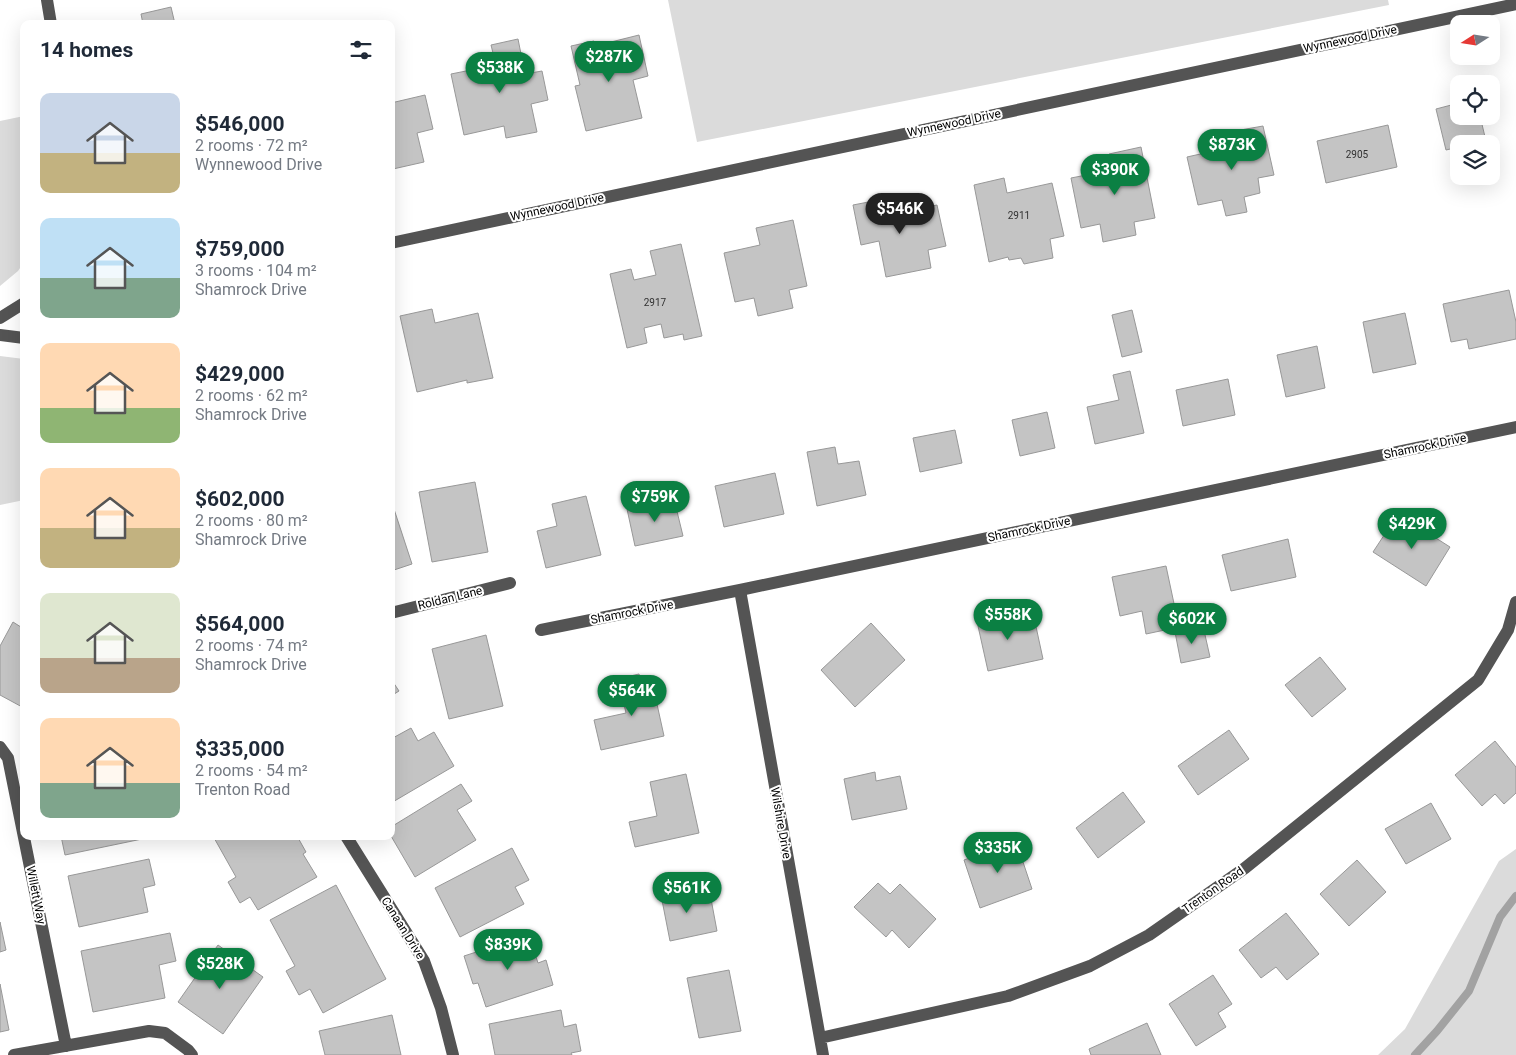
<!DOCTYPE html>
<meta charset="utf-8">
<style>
body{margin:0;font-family:Roboto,sans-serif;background:#f6f6f7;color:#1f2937;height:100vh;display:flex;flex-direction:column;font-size:19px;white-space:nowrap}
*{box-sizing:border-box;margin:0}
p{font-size:16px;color:#747a83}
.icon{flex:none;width:28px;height:28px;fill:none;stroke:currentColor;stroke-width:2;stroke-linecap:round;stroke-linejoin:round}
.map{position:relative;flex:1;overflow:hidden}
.details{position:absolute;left:20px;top:20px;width:375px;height:820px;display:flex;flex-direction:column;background:#fff;border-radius:10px;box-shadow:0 5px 20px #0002}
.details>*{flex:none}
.needle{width:32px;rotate:258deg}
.controls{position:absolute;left:1450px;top:15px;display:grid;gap:10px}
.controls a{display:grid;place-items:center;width:50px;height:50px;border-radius:10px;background:#fff;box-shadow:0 5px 20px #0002;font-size:25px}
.price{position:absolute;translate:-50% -42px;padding:0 11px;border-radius:18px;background:#0b8043;color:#fff;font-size:16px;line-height:32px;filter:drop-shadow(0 1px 2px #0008)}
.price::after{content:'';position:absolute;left:50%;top:30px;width:15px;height:11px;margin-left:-8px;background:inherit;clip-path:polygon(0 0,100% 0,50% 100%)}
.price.active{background:#222;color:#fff}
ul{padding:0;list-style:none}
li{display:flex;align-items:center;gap:15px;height:125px;padding:0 20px}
li span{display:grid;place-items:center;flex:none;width:140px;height:100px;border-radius:10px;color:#555}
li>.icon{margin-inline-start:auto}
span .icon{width:60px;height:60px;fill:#fffc;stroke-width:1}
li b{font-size:21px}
h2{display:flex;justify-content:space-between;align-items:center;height:60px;padding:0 20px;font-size:21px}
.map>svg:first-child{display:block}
.green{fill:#dbdbdb}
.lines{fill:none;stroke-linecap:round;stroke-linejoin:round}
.stream{stroke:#a2a2a2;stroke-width:8}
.building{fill:#c4c4c4;stroke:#989898}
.minor{stroke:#545454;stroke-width:12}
.labels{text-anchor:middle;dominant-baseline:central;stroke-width:4;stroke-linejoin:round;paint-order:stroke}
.number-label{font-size:10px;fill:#313131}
.street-label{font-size:12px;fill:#000;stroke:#fff}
</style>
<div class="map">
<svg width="1516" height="1055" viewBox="0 0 1516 1055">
<rect width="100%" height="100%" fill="#fff"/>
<!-- green -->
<path class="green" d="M 668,0 L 1388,0 L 1389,5 L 697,142 Z
M 24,116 L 24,262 L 18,271 L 0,286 L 0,121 Z
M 0,356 L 24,359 L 24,500 L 0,505 Z
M 1516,849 L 1516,1055 L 1378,1055 L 1405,1029 L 1499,861 Z"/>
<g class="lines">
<!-- stream -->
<path class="stream" d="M 1415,1055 L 1437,1031 L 1469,991 L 1500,917 L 1516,896"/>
</g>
<!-- building -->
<path class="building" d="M 171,7 L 175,24 L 143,24 L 141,14 Z
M 639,35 L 648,76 L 633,80 L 642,118 L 586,131 L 575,86 L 580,85 L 571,46 L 594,41 L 598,62 L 615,58 L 611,42 Z
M 518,39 L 525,74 L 542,71 L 548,100 L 531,104 L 537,132 L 506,138 L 504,126 L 464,135 L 451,74 L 496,65 L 491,45 Z
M 425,95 L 433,129 L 417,133 L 424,162 L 393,169 L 391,160 L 391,103 Z
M 1459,103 L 1459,116 L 1480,116 L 1486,141 L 1474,144 L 1459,144 L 1459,147 L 1446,150 L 1436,109 Z
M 1388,125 L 1397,167 L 1326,183 L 1317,141 Z
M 1263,126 L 1274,175 L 1258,178 L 1260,193 L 1244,197 L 1247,212 L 1226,216 L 1222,200 L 1198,205 L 1187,157 L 1236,146 L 1235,131 Z
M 1141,147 L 1155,218 L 1134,222 L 1136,235 L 1103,242 L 1100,224 L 1081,228 L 1071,178 L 1112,170 L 1109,154 Z
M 1004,178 L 1007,193 L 1052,183 L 1064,236 L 1050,239 L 1053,258 L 1024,264 L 1021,258 L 1009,260 L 1008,257 L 989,262 L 974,185 Z
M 889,198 L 891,214 L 937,205 L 946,246 L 928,250 L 931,268 L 886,277 L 879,241 L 861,245 L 853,205 Z
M 793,220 L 807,286 L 789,290 L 793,308 L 758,316 L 754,298 L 735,302 L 724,253 L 760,245 L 756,228 Z
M 681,244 L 702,336 L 684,340 L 683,334 L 664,338 L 661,324 L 644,328 L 647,343 L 627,348 L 610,274 L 631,269 L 634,280 L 656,275 L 650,251 Z
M 1509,290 L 1516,322 L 1516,339 L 1469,349 L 1467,339 L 1451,342 L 1443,304 Z
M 432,309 L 435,323 L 478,313 L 493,378 L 467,383 L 467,380 L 417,392 L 400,316 Z
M 1132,310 L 1142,352 L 1122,357 L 1112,315 Z
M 1405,313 L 1416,364 L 1373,373 L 1363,322 Z
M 1317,346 L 1325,388 L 1286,397 L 1277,355 Z
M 1130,371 L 1144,433 L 1095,444 L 1087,407 L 1119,400 L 1113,375 Z
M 1228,379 L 1235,415 L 1183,426 L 1176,390 Z
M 1047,412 L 1055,448 L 1020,456 L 1012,420 Z
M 955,430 L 962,463 L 920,472 L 913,438 Z
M 835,447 L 838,464 L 859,461 L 866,495 L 817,506 L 807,452 Z
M 775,473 L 784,514 L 724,527 L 715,486 Z
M 475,482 L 488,552 L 432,562 L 419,492 Z
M 586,496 L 601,555 L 546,568 L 537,531 L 557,526 L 552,504 Z
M 674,499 L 683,536 L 635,546 L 627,509 Z
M 391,500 L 412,564 L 391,571 Z
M 1398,514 L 1450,547 L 1426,586 L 1373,552 Z
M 1288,539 L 1296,577 L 1231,591 L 1222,555 Z
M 1166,566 L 1179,627 L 1146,634 L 1142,611 L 1120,616 L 1112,577 Z
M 1014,609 L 1018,626 L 1035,622 L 1043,659 L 988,671 L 976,617 Z
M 13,622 L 24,629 L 24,708 L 0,695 L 0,646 Z
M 871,623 L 905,660 L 855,707 L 821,670 Z
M 1203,626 L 1210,657 L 1181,663 L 1175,632 Z
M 486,635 L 503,706 L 449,719 L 432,649 Z
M 1320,657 L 1346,689 L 1312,717 L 1285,685 Z
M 639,674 L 643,689 L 653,686 L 664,736 L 601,750 L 594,720 L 626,713 L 618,679 Z
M 391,679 L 399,691 L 391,696 Z
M 411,728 L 418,741 L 434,732 L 454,766 L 391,803 L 391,739 Z
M 1229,730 L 1249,759 L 1198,795 L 1178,766 Z
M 1495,741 L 1516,767 L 1516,793 L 1504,804 L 1495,794 L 1482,806 L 1455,775 Z
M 875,772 L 876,781 L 900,776 L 907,809 L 852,820 L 844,779 Z
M 686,774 L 699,833 L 635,847 L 629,822 L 657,816 L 650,782 Z
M 461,784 L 472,801 L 457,810 L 476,840 L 415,877 L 391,836 L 391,827 Z
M 1123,792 L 1145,822 L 1098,858 L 1076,828 Z
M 1431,803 L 1451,839 L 1406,864 L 1385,829 Z
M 61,836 L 141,836 L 142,839 L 65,855 Z
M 213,836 L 297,836 L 306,852 L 303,854 L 317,877 L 258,910 L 250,897 L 240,903 L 228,882 L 236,877 Z
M 1016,841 L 1032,889 L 980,908 L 964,860 Z
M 512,848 L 529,880 L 515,887 L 524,904 L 460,937 L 435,888 Z
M 149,859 L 155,885 L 143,888 L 148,912 L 79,927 L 68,876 Z
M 1357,860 L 1386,892 L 1349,926 L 1320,894 Z
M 878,883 L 890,894 L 900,884 L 936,919 L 909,948 L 892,930 L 886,937 L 854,907 Z
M 690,884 L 694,903 L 711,899 L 717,931 L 670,941 L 660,890 Z
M 336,885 L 386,979 L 323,1013 L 310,989 L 299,995 L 286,971 L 295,966 L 270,920 Z
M 1286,913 L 1319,954 L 1287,980 L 1276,967 L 1261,978 L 1239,950 Z
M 0,922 L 6,950 L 0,952 Z
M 170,933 L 176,961 L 159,965 L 165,998 L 93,1012 L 81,951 Z
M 529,935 L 538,963 L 546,960 L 553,985 L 486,1007 L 478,983 L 473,984 L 464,956 Z
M 218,945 L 263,977 L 223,1034 L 178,1002 Z
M 729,970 L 741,1031 L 699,1038 L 687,978 Z
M 1213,975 L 1232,1004 L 1218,1013 L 1226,1027 L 1196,1046 L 1169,1004 Z
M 0,984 L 9,1030 L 0,1032 Z
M 561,1010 L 564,1027 L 576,1024 L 581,1051 L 571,1053 L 572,1055 L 495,1055 L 489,1024 Z
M 392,1015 L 401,1055 L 325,1055 L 319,1031 Z
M 1147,1023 L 1161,1055 L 1091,1055 L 1089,1049 Z"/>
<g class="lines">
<!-- minor -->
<path class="minor" d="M 47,0 L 51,24
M 391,243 L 1516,4
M 0,318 L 24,303
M 0,335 L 24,338
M 740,590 L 823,1055
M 391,613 L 510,583
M 541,630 L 740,590 L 1516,427
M 0,747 L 8,758 L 66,1046
M 346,836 L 424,961 L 441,1008 L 453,1055
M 820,1038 L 1008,996 L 1090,966 L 1149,935 L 1245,868 L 1478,680 L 1508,630 L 1516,602
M 14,1055 L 149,1031 L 165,1033 L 188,1050 L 192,1055"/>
</g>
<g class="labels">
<!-- number labels -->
<g class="number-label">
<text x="1357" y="154">2905</text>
<text x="1019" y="215">2911</text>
<text x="655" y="302">2917</text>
</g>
<!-- street labels -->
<g class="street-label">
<text transform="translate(1350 39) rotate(-12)">Wynnewood Drive</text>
<text transform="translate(954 123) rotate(-12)">Wynnewood Drive</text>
<text transform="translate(557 207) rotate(-12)">Wynnewood Drive</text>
<text transform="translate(1425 446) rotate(-12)">Shamrock Drive</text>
<text transform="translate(1029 529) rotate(-12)">Shamrock Drive</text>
<text transform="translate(450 598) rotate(-14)">Roldan Lane</text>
<text transform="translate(632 612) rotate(-11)">Shamrock Drive</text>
<text transform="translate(781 823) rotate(80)">Wilshire Drive</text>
<text transform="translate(1213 890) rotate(-35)">Trenton Road</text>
<text transform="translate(36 895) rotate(79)">Willett Way</text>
<text transform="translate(403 928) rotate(58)">Canaan Drive</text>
</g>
</g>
</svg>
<div class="controls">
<a><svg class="needle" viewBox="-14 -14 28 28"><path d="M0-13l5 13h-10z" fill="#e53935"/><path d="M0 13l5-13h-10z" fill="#747a83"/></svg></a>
<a><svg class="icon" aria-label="locate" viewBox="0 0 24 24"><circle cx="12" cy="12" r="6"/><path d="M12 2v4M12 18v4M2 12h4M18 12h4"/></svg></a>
<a><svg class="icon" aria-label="layers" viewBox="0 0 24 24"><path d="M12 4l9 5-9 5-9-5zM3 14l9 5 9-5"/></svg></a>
</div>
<b class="price" style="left:609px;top:83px">$287K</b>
<b class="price" style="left:500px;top:94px">$538K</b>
<b class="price" style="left:1232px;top:171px">$873K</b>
<b class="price" style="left:1115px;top:196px">$390K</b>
<b class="price active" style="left:900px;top:235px">$546K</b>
<b class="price" style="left:655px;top:523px">$759K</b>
<b class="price" style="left:1412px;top:550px">$429K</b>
<b class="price" style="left:1008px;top:641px">$558K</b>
<b class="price" style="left:1192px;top:645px">$602K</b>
<b class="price" style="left:632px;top:717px">$564K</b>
<b class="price" style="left:998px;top:874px">$335K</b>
<b class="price" style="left:687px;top:914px">$561K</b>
<b class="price" style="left:508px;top:971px">$839K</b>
<b class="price" style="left:220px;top:990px">$528K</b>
<section class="details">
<h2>14 homes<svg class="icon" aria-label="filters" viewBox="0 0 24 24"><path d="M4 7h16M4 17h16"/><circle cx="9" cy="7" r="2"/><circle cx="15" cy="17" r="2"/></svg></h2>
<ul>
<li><span style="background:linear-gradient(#c9d6e8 60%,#c2b280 0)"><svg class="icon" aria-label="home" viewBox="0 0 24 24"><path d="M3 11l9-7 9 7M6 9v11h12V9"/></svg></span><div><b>$546,000</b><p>2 rooms · 72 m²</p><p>Wynnewood Drive</p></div></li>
<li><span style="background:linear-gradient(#bfe0f5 60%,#7fa58c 0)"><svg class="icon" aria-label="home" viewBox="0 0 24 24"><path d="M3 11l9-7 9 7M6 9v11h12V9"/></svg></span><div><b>$759,000</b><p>3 rooms · 104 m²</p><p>Shamrock Drive</p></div></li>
<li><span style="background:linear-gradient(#ffd9b3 65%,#8fb573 0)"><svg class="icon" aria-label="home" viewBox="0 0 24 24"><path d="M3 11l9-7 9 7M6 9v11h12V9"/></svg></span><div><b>$429,000</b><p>2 rooms · 62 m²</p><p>Shamrock Drive</p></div></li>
<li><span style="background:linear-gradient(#ffd9b3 60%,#c2b280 0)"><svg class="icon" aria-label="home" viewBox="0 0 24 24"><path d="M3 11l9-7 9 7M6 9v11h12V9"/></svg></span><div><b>$602,000</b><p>2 rooms · 80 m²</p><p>Shamrock Drive</p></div></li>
<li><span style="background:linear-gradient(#dfe7d0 65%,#b9a48a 0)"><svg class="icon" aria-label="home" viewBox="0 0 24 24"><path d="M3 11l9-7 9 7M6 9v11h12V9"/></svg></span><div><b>$564,000</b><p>2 rooms · 74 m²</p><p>Shamrock Drive</p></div></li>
<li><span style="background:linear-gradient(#ffd9b3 65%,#7fa58c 0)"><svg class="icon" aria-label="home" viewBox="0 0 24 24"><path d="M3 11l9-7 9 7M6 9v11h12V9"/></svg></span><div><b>$335,000</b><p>2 rooms · 54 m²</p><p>Trenton Road</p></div></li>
</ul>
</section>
</div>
